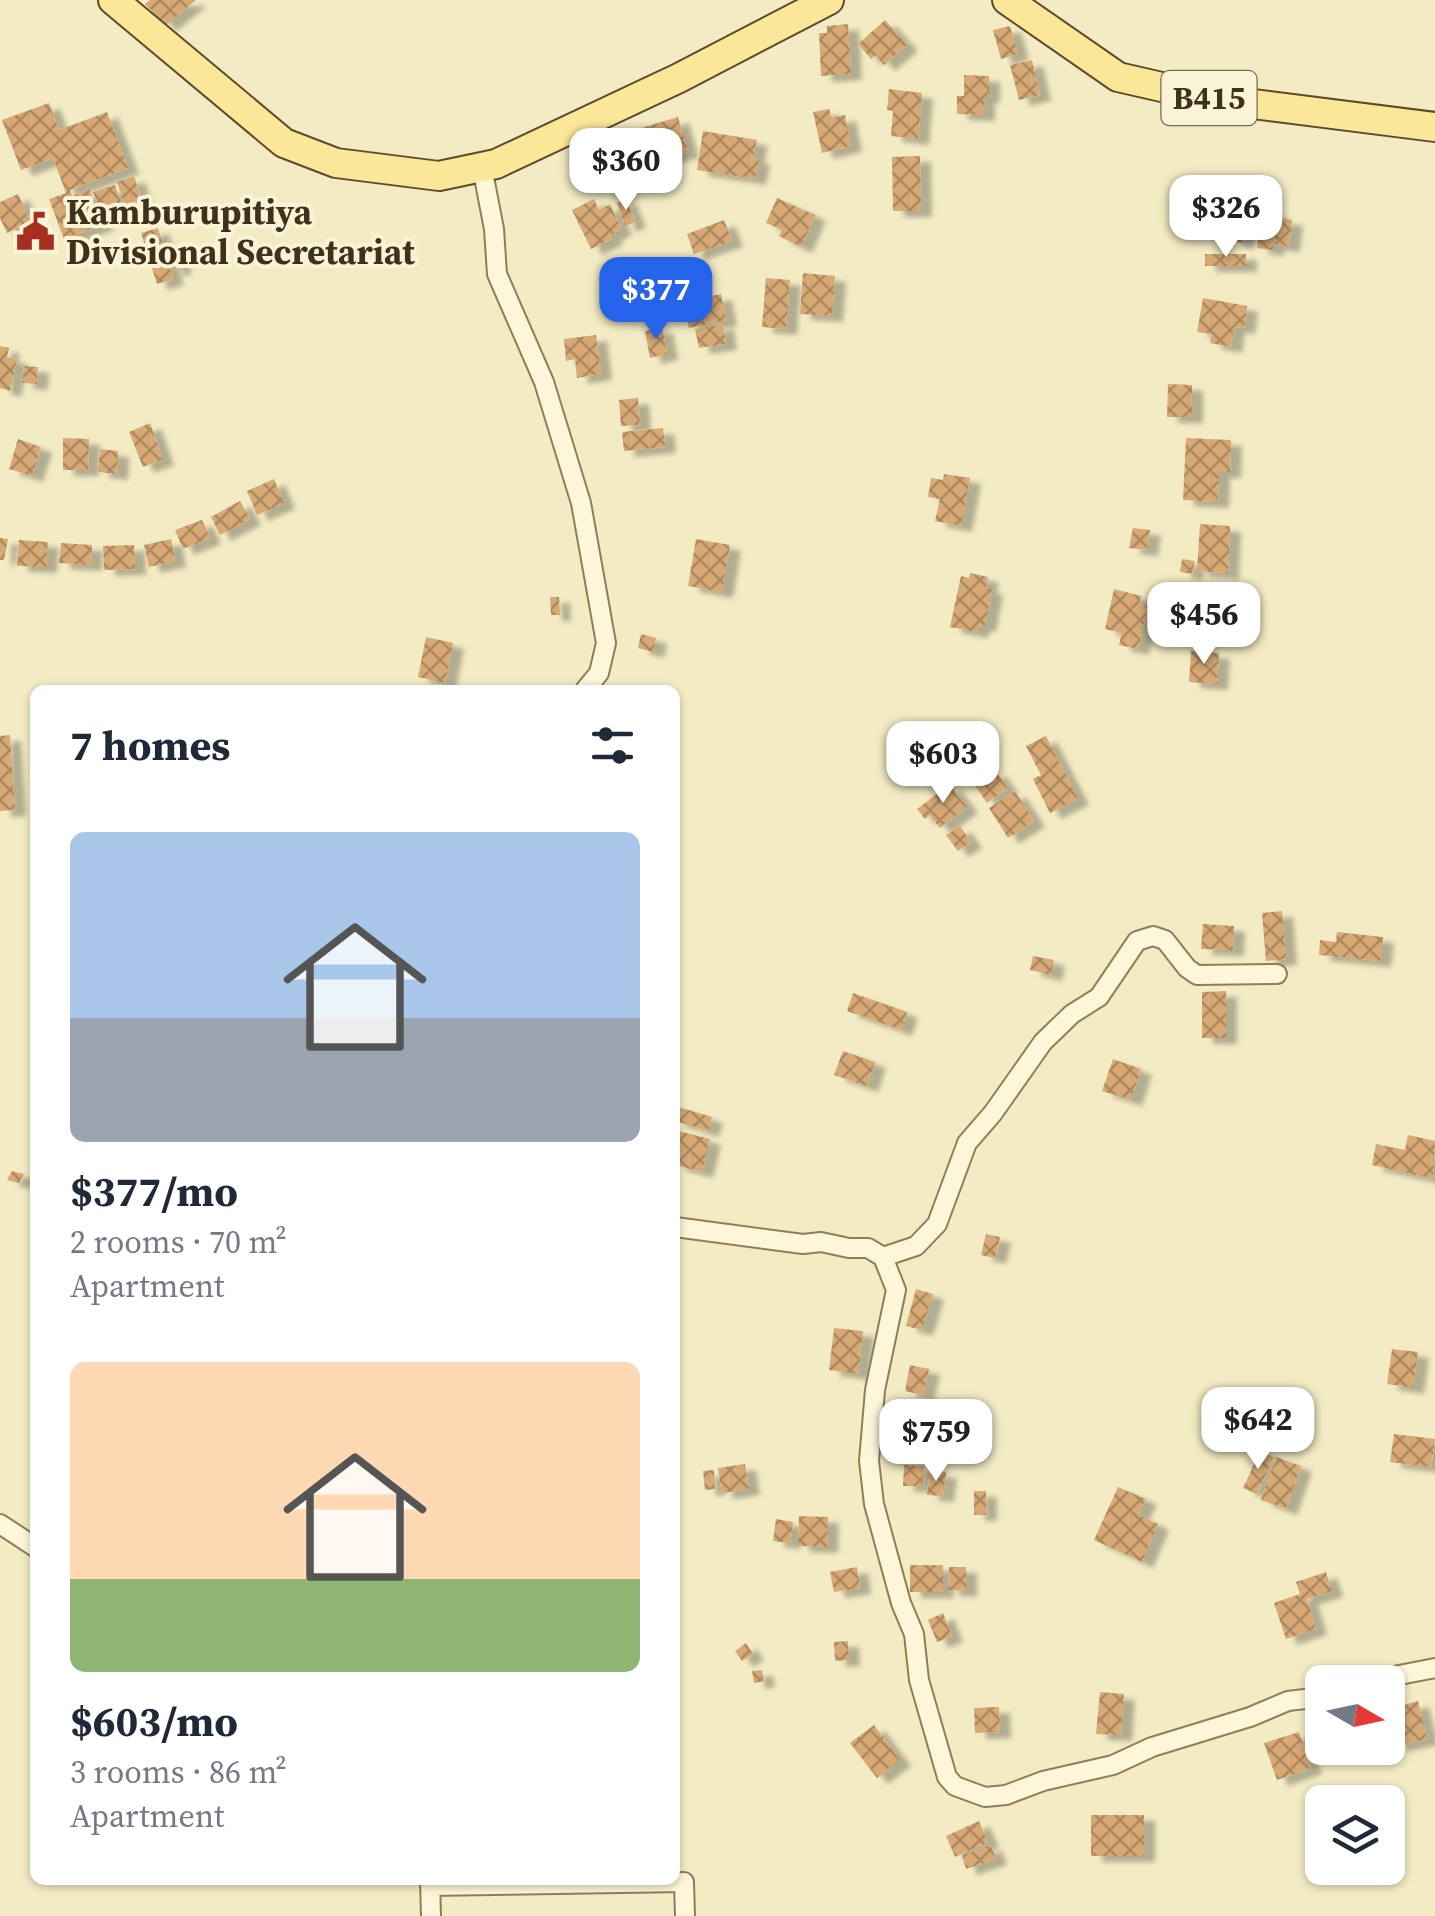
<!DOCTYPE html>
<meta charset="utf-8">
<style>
body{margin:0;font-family:"Source Serif 4",serif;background:#f6f6f7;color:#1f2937;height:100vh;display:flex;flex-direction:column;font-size:38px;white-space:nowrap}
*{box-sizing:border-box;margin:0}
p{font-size:32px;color:#747a83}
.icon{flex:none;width:55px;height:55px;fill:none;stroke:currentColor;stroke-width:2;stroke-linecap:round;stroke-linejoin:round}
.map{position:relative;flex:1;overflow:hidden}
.details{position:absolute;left:30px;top:685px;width:650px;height:1200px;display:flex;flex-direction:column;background:#fff;border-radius:15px;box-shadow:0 2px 8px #0004}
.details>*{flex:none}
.needle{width:65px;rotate:99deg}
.fabs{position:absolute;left:1305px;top:1665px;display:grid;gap:20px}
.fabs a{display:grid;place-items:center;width:100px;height:100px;border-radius:15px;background:#fff;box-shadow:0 2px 8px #0004;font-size:50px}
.price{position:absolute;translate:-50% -85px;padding:0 22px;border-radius:20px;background:#fff;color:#222;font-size:32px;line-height:65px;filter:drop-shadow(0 2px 5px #0008)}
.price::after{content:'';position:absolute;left:50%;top:60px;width:30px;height:22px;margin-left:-15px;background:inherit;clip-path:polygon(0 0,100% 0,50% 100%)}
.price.active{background:#2563eb;color:#fff}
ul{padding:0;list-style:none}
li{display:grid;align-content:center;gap:20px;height:530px;padding:0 40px}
li span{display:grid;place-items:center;height:310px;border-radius:15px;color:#555}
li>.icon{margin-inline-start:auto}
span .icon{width:180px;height:180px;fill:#fffc;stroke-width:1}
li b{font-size:42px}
h2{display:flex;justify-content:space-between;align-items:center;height:120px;padding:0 40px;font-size:42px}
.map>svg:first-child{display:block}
.building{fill:url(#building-cross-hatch);filter:url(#shadow)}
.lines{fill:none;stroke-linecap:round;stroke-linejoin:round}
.minor-casing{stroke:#917d57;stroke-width:22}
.primary-casing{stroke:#5e492c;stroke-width:32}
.minor{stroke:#fdf6d9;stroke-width:18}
.primary{stroke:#fae798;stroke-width:28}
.labels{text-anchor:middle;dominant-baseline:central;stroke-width:8;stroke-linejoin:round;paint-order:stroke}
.shield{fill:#faf3d5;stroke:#776c54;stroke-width:2.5}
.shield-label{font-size:32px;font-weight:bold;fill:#3f321d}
.poi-label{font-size:35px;font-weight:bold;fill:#3f321d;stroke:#faf3d5;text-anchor:start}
</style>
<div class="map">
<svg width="1435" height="1916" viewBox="0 0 1435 1916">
<defs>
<pattern id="building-cross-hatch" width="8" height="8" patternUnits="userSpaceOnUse" patternTransform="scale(2.5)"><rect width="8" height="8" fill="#d6a975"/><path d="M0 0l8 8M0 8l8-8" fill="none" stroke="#af8a5f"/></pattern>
<filter id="shadow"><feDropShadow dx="11" dy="6" stdDeviation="2.5" flood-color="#0004"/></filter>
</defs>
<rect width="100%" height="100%" fill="#f3ebc4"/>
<!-- building -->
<path class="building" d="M 150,0 L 196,0 L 166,25 L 145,4 Z
M 885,20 L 907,45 L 884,65 L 876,55 L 871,59 L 858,44 Z
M 848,24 L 851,74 L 821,76 L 819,33 L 827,33 L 827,26 Z
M 1010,26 L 1018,54 L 1001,59 L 993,30 Z
M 1032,60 L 1040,95 L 1019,100 L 1010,65 Z
M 964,75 L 989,76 L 989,97 L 984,97 L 984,115 L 957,114 L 957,96 L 964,96 Z
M 889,89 L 922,93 L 918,139 L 891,136 L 893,111 L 887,110 Z
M 49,103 L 59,130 L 107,112 L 128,168 L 70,190 L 72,196 L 89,189 L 103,224 L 64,239 L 49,199 L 66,193 L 53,158 L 21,170 L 2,120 Z
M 829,109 L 832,118 L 845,115 L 851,146 L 822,153 L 813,112 Z
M 678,117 L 688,152 L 651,162 L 641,128 Z
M 703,131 L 757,140 L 753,158 L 759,159 L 755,179 L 697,170 Z
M 634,132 L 646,178 L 605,189 L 592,144 Z
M 920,156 L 921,211 L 893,211 L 892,157 Z
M 134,176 L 142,200 L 125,205 L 117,182 Z
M 1230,182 L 1253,184 L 1249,221 L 1226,219 Z
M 115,185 L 123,208 L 102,216 L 93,192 Z
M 18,194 L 30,221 L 7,233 L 0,218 L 0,202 Z
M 777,198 L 815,215 L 801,247 L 779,236 L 782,230 L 766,223 Z
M 594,199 L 599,210 L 610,204 L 621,229 L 610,235 L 612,239 L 591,249 L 572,210 Z
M 626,199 L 635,222 L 625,226 L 617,203 Z
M 1262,211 L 1278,213 L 1277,218 L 1292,220 L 1289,246 L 1274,244 L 1273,250 L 1257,248 Z
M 724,220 L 732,241 L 694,254 L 687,234 Z
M 1231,223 L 1245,225 L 1243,243 L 1230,241 Z
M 158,228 L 173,279 L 157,284 L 141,233 Z
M 1205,254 L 1246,254 L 1246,266 L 1205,266 Z
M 176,255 L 181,268 L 173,270 L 169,258 Z
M 803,273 L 835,276 L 832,316 L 800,314 Z
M 766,278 L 790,280 L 786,329 L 762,327 Z
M 721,294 L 726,320 L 689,328 L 683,302 Z
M 1203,298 L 1247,306 L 1244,328 L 1234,327 L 1231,347 L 1210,343 L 1212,334 L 1197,332 Z
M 723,324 L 726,344 L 699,348 L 695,329 Z
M 662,327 L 667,354 L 650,358 L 645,331 Z
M 596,335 L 601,374 L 577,378 L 575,359 L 566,361 L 564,339 Z
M 0,346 L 9,348 L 7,357 L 17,359 L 10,391 L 0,388 Z
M 24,366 L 38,367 L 37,384 L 22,383 Z
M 1168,384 L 1192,385 L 1192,417 L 1167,417 Z
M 638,398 L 640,425 L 621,426 L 619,400 Z
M 150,423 L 163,459 L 143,467 L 129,432 Z
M 663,428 L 665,447 L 624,451 L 622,432 Z
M 63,438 L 89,439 L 88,470 L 63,470 Z
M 1186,438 L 1231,440 L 1230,472 L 1219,472 L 1218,502 L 1183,500 Z
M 18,439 L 41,447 L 32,476 L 9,469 Z
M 100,449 L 118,451 L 117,474 L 98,472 Z
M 944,474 L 970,478 L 961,526 L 935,521 L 940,499 L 928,497 L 931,478 L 943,480 Z
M 274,479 L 284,503 L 257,515 L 247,491 Z
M 240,501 L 250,519 L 220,535 L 211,517 Z
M 202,520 L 210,538 L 183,549 L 175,530 Z
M 1200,524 L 1230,526 L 1228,573 L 1197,571 Z
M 1133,528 L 1150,530 L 1147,550 L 1129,548 Z
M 0,538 L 8,539 L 4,560 L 0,560 Z
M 171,539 L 175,561 L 149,567 L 144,545 Z
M 696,539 L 730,545 L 722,592 L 688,586 Z
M 19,540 L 48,542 L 46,567 L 17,566 Z
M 61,543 L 92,545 L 91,565 L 59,563 Z
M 134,545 L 135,569 L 104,570 L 103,546 Z
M 1182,559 L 1195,561 L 1192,574 L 1180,572 Z
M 970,573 L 988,577 L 986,588 L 992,589 L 985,626 L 979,625 L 977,632 L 950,627 L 961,576 L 969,578 Z
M 1197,586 L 1223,588 L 1220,626 L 1194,624 Z
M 1114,589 L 1141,596 L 1139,604 L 1148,606 L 1138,649 L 1119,645 L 1122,633 L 1105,629 Z
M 550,597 L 559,597 L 560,615 L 551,615 Z
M 641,634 L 656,638 L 653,652 L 638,648 Z
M 426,637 L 453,643 L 445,683 L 418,677 Z
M 1191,651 L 1219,653 L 1217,684 L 1189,682 Z
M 10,735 L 15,810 L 0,811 L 0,736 Z
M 1046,736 L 1078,799 L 1050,813 L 1033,779 L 1041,775 L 1026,746 Z
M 995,770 L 1008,788 L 987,803 L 974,784 Z
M 950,784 L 967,807 L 940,828 L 930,815 L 925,819 L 917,809 Z
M 1015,791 L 1034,821 L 1008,838 L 989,808 Z
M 960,826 L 971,842 L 958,851 L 946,835 Z
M 1282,911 L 1286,959 L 1266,961 L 1262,913 Z
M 1203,924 L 1234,926 L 1233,950 L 1201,949 Z
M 1337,932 L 1383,937 L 1380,961 L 1319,955 L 1320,940 L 1336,942 Z
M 1033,956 L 1054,960 L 1051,975 L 1030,970 Z
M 1226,991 L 1226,1038 L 1202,1038 L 1202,992 Z
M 853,993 L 907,1012 L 901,1030 L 847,1011 Z
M 843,1051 L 875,1062 L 867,1086 L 834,1075 Z
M 1113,1059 L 1141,1069 L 1131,1100 L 1102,1091 Z
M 675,1106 L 712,1117 L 708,1131 L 675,1121 Z
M 675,1130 L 710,1139 L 702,1172 L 675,1165 Z
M 1408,1135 L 1435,1141 L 1433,1179 L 1372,1165 L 1376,1144 L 1405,1150 Z
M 12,1171 L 24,1174 L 19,1183 L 7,1180 Z
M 986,1234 L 1000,1237 L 995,1258 L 981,1255 Z
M 916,1289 L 933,1294 L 922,1330 L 906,1326 Z
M 834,1328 L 863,1331 L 858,1374 L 829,1370 Z
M 1392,1349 L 1418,1352 L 1413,1388 L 1387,1384 Z
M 910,1365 L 929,1369 L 923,1395 L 905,1391 Z
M 1394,1434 L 1435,1439 L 1431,1467 L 1390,1462 Z
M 889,1435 L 912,1435 L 912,1456 L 889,1456 Z
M 1260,1451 L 1274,1457 L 1257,1494 L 1243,1488 Z
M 1276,1457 L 1301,1466 L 1286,1509 L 1261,1500 Z
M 745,1464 L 749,1489 L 722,1493 L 718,1468 Z
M 904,1465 L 924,1466 L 923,1486 L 903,1486 Z
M 714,1470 L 715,1489 L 705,1490 L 703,1471 Z
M 930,1471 L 946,1472 L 943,1496 L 927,1495 Z
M 1118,1487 L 1146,1499 L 1138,1515 L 1158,1524 L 1142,1562 L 1094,1540 Z
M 974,1491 L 986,1491 L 986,1515 L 974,1515 Z
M 799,1516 L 828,1517 L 827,1547 L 798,1546 Z
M 776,1519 L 793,1522 L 790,1543 L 773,1541 Z
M 910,1565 L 943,1565 L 943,1592 L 910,1592 Z
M 857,1567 L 860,1588 L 834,1592 L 830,1572 Z
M 949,1567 L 966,1567 L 966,1591 L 948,1590 Z
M 1326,1572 L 1332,1591 L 1307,1599 L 1316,1629 L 1286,1639 L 1274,1603 L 1300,1594 L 1296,1582 Z
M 943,1613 L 952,1636 L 937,1642 L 928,1620 Z
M 848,1641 L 849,1660 L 835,1661 L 834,1642 Z
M 746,1643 L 753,1654 L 742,1661 L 735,1651 Z
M 762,1670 L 764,1681 L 754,1683 L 752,1671 Z
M 1100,1692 L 1124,1694 L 1121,1735 L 1096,1734 Z
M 1418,1701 L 1427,1739 L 1396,1746 L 1388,1709 Z
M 999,1707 L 1000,1732 L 975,1733 L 974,1708 Z
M 874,1725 L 900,1760 L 877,1778 L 850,1743 Z
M 1299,1732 L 1311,1768 L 1277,1780 L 1264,1743 Z
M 1091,1815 L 1144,1815 L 1144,1856 L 1091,1856 Z
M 979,1821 L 988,1842 L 955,1857 L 946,1836 Z
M 991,1845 L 996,1859 L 966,1869 L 962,1855 Z"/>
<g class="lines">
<defs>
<path id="minor" d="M 482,167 L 494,229 L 497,274 L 544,382 L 581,503 L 606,643 L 599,673 L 585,690
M 675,1227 L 803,1244 L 821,1242 L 849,1248 L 868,1248 L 883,1257 L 896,1290 L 875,1390 L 869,1461 L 874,1504 L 901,1603 L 914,1634 L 919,1680 L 947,1777 L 955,1786 L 985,1797 L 1006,1795 L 1043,1781 L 1113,1765 L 1152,1747 L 1250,1717 L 1288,1701 L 1322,1697
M 883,1257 L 916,1246 L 937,1224 L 967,1143 L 993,1113 L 1043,1042 L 1072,1014 L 1099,997 L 1137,941 L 1153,936 L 1165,940 L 1187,968 L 1197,975 L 1277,974
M 0,1524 L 35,1547
M 1363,1682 L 1435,1668
M 430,1880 L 431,1916
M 430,1886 L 684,1882 L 685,1916"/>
<path id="primary" d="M 113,0 L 284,143 L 336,163 L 439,176 L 496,164 L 679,78 L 829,0
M 1007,0 L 1118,77 L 1214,99 L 1435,127"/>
</defs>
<!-- minor casing -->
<use href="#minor" class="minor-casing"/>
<!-- primary casing -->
<use href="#primary" class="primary-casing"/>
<!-- minor -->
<use href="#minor" class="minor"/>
<!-- primary -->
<use href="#primary" class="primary"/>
</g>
<!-- icons -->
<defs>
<symbol id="civic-bare" viewBox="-9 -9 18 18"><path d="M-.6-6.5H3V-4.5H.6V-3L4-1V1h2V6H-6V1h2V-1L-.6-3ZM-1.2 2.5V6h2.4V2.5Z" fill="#a72f20" stroke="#faf3d5" stroke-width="2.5" paint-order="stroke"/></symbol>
</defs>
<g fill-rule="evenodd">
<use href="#civic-bare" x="8" y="204" width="55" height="55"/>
</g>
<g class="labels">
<!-- shield labels -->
<rect class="shield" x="1161.5" y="71" width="95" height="54" rx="8"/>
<g class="shield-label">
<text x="1209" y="98">B415</text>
</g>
<!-- poi labels -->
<g class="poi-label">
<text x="66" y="212">Kamburupitiya<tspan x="66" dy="40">Divisional Secretariat</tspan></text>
</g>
</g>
</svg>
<div class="fabs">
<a><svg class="needle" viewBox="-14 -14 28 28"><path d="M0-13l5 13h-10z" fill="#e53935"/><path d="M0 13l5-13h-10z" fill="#747a83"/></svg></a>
<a><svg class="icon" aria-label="layers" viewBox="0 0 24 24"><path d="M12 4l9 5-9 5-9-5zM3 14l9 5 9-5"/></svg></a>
</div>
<b class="price" style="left:626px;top:213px">$360</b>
<b class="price" style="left:1226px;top:260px">$326</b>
<b class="price active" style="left:656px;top:342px">$377</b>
<b class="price" style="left:1204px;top:667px">$456</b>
<b class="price" style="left:943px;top:806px">$603</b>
<b class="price" style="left:1258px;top:1472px">$642</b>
<b class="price" style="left:936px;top:1484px">$759</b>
<section class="details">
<h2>7 homes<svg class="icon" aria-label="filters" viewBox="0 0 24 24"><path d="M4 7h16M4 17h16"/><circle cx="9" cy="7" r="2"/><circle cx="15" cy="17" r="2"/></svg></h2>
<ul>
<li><span style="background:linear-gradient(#a9c7e8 60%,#9aa5b1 0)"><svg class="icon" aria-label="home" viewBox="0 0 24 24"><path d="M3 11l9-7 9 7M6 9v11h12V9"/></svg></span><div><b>$377/mo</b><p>2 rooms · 70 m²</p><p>Apartment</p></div></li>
<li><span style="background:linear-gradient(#ffd9b3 70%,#8fb573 0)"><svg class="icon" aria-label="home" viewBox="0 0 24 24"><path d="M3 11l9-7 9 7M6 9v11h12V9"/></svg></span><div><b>$603/mo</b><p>3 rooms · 86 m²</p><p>Apartment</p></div></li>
</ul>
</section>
</div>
